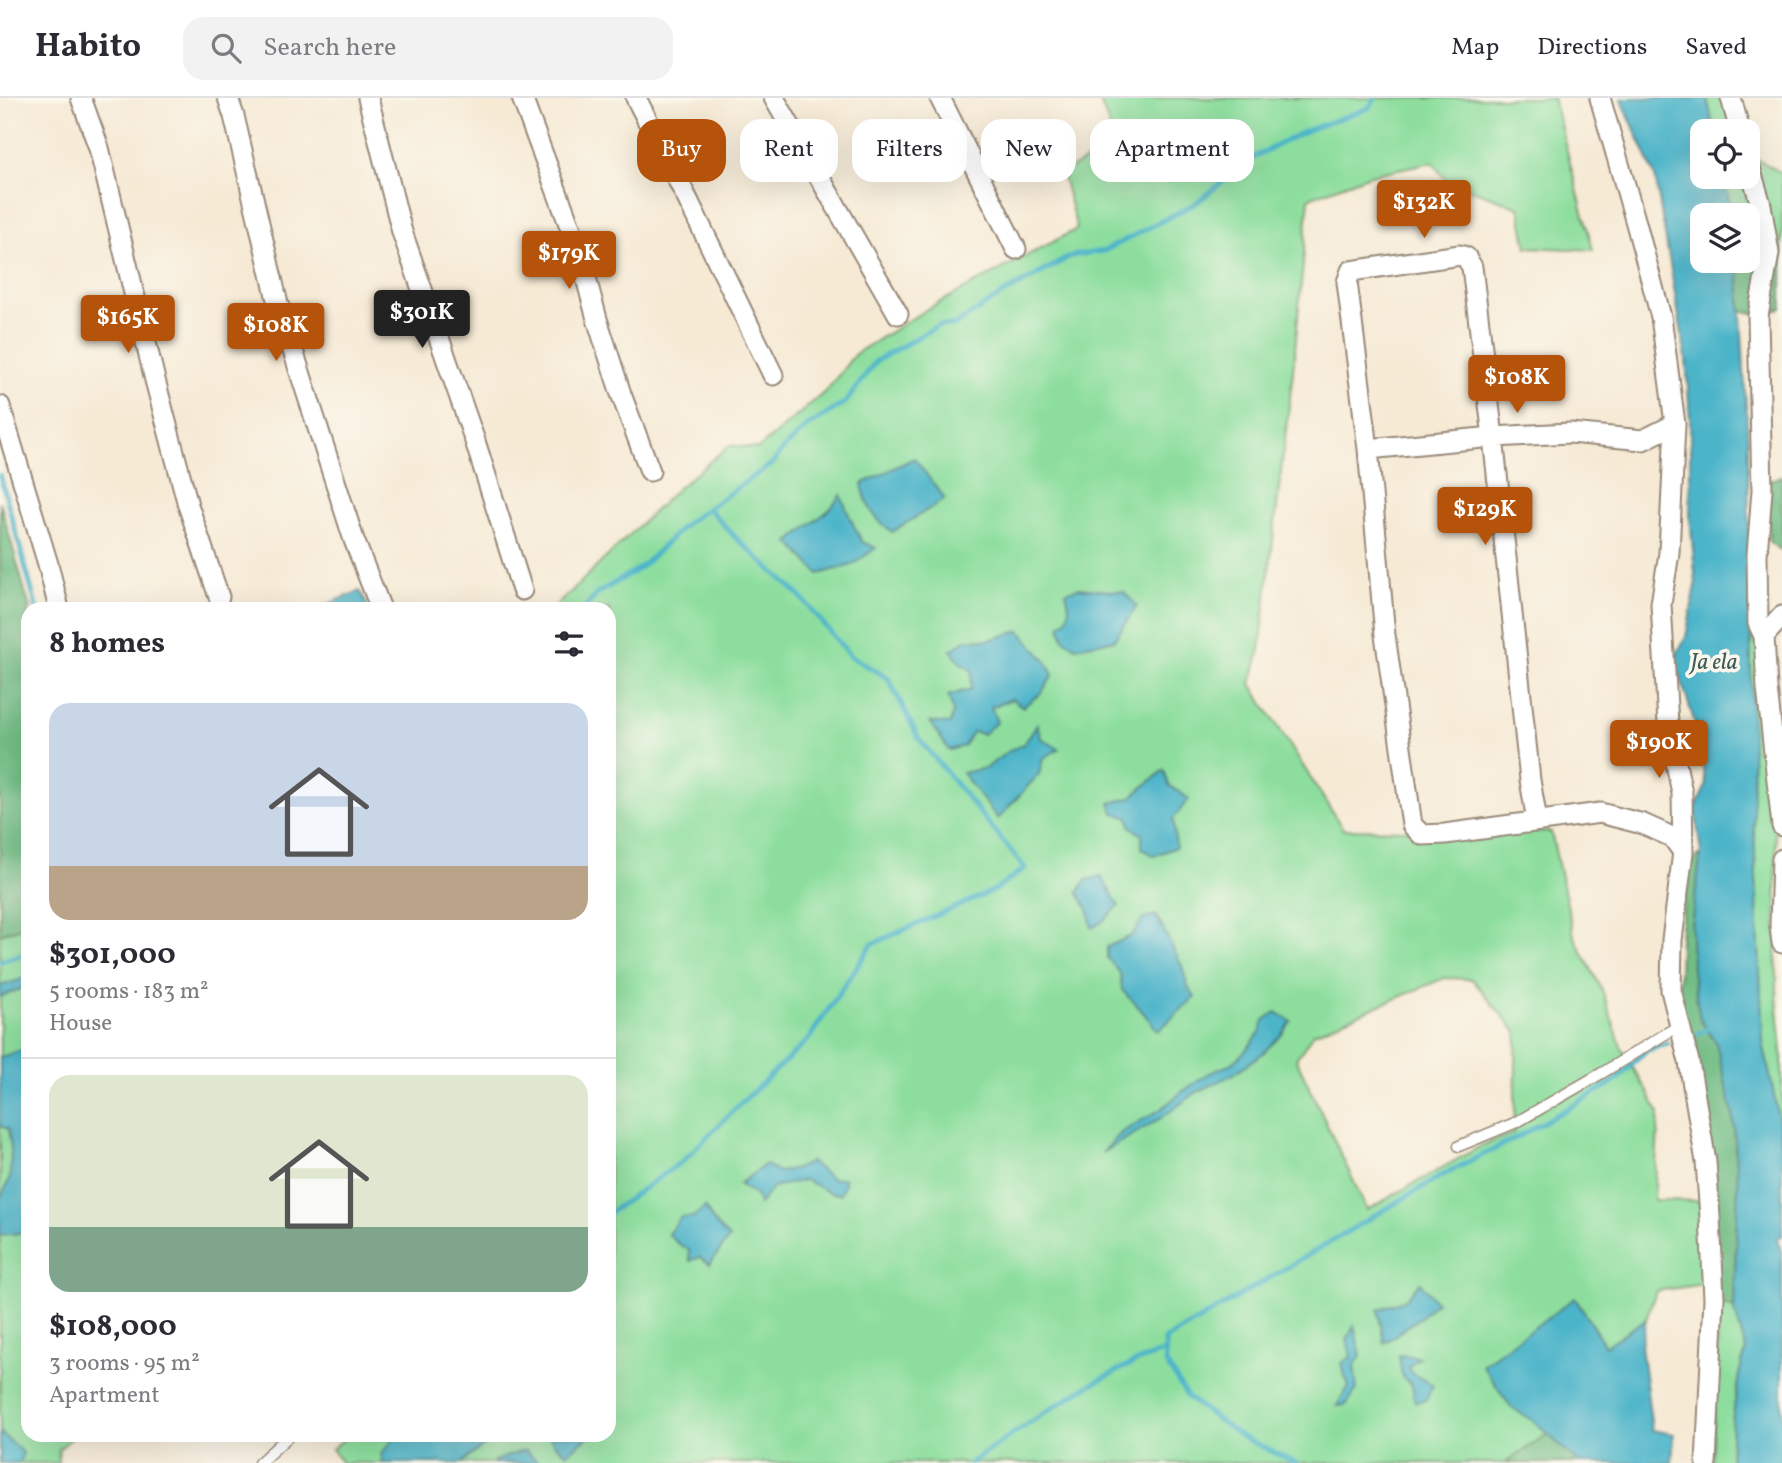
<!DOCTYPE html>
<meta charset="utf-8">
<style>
body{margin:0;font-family:Vollkorn,serif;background:#f2f2f3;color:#2b2b33;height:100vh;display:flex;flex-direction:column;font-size:26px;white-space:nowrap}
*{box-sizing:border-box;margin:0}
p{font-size:23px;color:#7c7c81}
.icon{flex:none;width:38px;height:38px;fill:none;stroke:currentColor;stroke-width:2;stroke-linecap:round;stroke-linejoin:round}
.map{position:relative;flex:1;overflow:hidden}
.details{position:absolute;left:21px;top:504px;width:595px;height:840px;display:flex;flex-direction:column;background:#fff;border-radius:21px;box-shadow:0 7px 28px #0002}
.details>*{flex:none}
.hud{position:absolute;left:637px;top:21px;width:665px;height:63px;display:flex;gap:14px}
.tools{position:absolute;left:1690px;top:21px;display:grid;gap:14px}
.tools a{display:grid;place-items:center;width:70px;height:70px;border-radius:14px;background:#fff;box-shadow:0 7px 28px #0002;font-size:35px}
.price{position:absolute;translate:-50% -60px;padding:0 16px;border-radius:7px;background:#b45309;color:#fff;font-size:23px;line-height:46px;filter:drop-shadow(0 2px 4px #0008)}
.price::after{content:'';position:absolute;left:50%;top:42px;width:21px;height:16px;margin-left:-10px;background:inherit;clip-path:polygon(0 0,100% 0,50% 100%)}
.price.active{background:#222;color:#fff}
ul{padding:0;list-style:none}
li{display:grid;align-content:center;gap:14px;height:371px;padding:0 28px}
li+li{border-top:2px solid #e1e1e2}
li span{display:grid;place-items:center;height:217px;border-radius:21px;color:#555}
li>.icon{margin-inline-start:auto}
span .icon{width:126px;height:126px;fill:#fffc;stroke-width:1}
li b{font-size:30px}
h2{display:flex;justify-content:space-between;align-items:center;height:84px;padding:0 28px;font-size:30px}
.chip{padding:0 24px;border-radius:21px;background:#fff;box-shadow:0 7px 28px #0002;font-size:24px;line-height:63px}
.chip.active{background:#b45309;color:#fff}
header{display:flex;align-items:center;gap:42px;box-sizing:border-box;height:98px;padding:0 35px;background:#fff;border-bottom:2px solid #e1e1e2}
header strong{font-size:33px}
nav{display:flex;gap:38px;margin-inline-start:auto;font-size:24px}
.search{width:490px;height:63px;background:#f2f2f3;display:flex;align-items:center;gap:18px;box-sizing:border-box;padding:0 24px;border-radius:21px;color:#7c7c81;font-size:26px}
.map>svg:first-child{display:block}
.green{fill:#8dde9e;stroke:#64845e;stroke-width:2;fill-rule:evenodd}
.forest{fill:#72bd85;stroke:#567452;stroke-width:2}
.water{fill:#4bb4c9;stroke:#436f74;stroke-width:2}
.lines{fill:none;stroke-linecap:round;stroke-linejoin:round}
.stream{stroke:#4bb4c9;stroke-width:5}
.service-casing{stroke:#988a7a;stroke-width:13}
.minor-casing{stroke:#988a7a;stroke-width:23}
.service{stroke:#fff;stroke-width:10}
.minor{stroke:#fff;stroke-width:19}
.labels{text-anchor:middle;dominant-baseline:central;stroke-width:7;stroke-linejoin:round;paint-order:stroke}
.water-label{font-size:23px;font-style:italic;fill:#415a5a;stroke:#fbf7ec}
</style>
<header>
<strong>Habito</strong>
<div class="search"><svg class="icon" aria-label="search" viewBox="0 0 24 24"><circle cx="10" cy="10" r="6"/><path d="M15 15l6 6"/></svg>Search here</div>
<nav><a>Map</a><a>Directions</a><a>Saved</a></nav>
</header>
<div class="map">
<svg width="1782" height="1365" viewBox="0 0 1782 1365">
<rect width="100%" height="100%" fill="#fbf7ec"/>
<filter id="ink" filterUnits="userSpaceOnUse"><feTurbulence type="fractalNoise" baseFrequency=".0143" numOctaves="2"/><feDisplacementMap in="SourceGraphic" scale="14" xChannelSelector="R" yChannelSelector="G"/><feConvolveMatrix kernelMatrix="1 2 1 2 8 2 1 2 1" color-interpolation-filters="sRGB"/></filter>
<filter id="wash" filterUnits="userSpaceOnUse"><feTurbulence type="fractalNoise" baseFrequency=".00686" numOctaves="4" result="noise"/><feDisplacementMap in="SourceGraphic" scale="28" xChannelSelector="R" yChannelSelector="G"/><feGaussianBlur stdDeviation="1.57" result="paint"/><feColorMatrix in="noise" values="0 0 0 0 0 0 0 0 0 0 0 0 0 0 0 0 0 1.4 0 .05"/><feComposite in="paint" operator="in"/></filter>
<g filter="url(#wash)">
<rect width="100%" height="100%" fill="#f6ead5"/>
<!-- green -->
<path class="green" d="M 1099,0 L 1553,0 L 1593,152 L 1527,149 L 1519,109 L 1447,83 L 1432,64 L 1370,77 L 1309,100 L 1293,273 L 1260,551 L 1251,586 L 1343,731 L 1551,734 L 1574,838 L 1602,892 L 1622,951 L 1659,1014 L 1654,1102 L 1700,1103 L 1705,1186 L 1656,1193 L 1646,1221 L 1605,1248 L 1575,1201 L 1482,1267 L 1511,1309 L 1535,1324 L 1548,1336 L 1505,1365 L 342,1365 L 332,1351 L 349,1337 L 609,1337 L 609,511 L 553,511 L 679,389 L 730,347 L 758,351 L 827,292 L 855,256 L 927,211 L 1077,131 L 1062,75 L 1116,46 ZM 1444,880 L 1472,881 L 1517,935 L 1514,1035 L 1483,1047 L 1367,1112 L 1296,961 L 1314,935 Z
M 1707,0 L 1738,0 L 1747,33 L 1714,33 Z
M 1748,37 L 1755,60 L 1782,75 L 1782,158 L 1748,151 L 1748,117 L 1732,117 L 1724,79 L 1748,79 Z
M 1750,536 L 1758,546 L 1776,745 L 1777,899 L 1782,956 L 1782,1057 L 1779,1022 L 1763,944 L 1753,709 Z
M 28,827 L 28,1337 L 75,1337 L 59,1351 L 58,1365 L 0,1365 L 0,836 Z
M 1719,1205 L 1734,1210 L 1746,1252 L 1739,1276 L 1732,1324 L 1730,1365 L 1712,1365 Z"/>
<!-- forest -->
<path class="forest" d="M 1748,151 L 1782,158 L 1782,210 L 1766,217 L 1741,213 L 1738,163 L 1748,163 Z
M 1782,378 L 1782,453 L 1769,444 L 1768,383 Z
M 0,404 L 30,511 L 28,511 L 28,826 L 0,836 Z
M 1701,755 L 1691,828 L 1692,873 L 1700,921 L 1716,945 L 1733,1017 L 1738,1083 L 1734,1210 L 1719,1205 L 1679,885 L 1680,840 L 1687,769 Z
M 1548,1336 L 1579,1365 L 1505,1365 Z"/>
<!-- water -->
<path class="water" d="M 1621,0 L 1707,0 L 1714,33 L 1703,33 L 1703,79 L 1724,79 L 1732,117 L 1703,117 L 1703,163 L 1738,163 L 1748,344 L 1753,709 L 1763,944 L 1779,1022 L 1782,1057 L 1782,1138 L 1777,1140 L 1782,1157 L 1782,1365 L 1730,1365 L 1732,1324 L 1739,1276 L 1746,1252 L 1734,1210 L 1738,1082 L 1733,1017 L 1716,945 L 1700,921 L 1692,873 L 1691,828 L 1701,755 L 1695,711 L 1706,688 L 1695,626 L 1674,560 L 1686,539 L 1696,487 L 1690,418 L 1690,321 L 1686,260 L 1655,78 Z
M 914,360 L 945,401 L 892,434 C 873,419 867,410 862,386 Z
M 841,397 L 850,420 L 862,444 L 876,450 L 852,467 L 819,476 L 789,444 L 830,411 Z
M 1077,490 L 1124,494 L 1137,508 L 1114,542 L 1076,549 L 1064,541 L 1060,527 C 1073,518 1069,508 1066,494 Z
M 360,493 L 369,511 L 314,511 L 315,511 Z
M 1020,533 L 1046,563 L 1053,577 L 1042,594 L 1023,609 L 1012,601 L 991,609 L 997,624 L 983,636 L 972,634 L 964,648 L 949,652 L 930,624 L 950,626 L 953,613 L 948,598 L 971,591 L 972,573 L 960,564 L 951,552 L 967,541 L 988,542 Z
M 1037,626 L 1041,640 L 1059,651 L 1043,660 L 1039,676 L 998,721 L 962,675 L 986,670 L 1007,654 L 1024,646 Z
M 1164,672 L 1169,687 L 1189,701 L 1173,721 L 1176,749 L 1153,758 L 1142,750 L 1142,737 L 1131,729 L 1129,720 L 1114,715 L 1110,705 L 1130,700 Z
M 1101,778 L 1119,808 L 1102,824 L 1092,830 L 1088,811 L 1078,794 L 1086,782 Z
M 1156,817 L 1182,868 L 1188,889 L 1195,899 L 1158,933 L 1142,913 L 1122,892 L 1120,875 L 1107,860 L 1107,849 L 1131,838 L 1143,821 Z
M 28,879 L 28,888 L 0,899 L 0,888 Z
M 1276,914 L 1291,923 L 1281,937 L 1263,955 L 1232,977 L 1197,994 L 1161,1020 L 1102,1055 L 1122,1034 L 1161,1011 L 1183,993 L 1210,975 L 1233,965 L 1247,951 L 1261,933 L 1264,922 Z
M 21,952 L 28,955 L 28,1134 L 0,1137 L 0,1101 L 10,1080 L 11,1050 L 8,1031 L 0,1028 L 0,958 L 4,958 Z
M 811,1064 L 832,1081 L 844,1080 L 844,1088 L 840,1096 L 830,1095 L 805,1082 L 773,1089 L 759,1107 L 757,1098 L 739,1086 L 766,1066 L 777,1074 L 796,1071 Z
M 705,1109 L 713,1123 L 729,1140 L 710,1166 L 700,1159 L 690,1163 L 689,1152 L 676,1144 L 668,1136 L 681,1119 L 693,1119 Z
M 1420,1184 L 1436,1204 L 1422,1218 L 1384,1245 L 1378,1212 L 1406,1201 Z
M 1575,1200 L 1605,1248 L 1646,1221 L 1641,1247 L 1652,1332 L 1674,1336 L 1672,1365 L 1579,1365 L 1535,1324 L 1511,1309 L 1482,1267 Z
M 1354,1228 L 1361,1257 L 1354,1268 L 1357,1291 L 1346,1307 L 1337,1308 L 1349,1288 L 1345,1279 L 1342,1265 L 1351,1259 L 1347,1242 Z
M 1399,1257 L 1419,1259 L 1408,1269 L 1413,1276 L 1433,1287 L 1426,1302 L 1415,1304 L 1412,1287 L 1402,1279 Z
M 0,1334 L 23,1355 L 19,1365 L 0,1365 Z
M 397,1337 L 498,1337 L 461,1365 L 383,1365 L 381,1356 Z
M 548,1337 L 590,1337 L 567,1356 L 555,1346 Z
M 525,1352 L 539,1365 L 493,1365 L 494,1363 Z"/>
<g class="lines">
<!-- stream -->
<path class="stream" d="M 0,377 L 37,511
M 584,511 L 598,495 L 641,469 L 688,424 L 773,365 L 785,349 L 808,328 L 846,304 L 876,263 L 939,227 L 953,228 L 1003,196 L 1071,158 L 1104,153 L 1196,105 L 1252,60 L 1305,33 L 1369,10 L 1375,0
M 0,863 L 28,855
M 1698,935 L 1711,930
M 609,1115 L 684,1062 L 742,1004 L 808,942 L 872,846 L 995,792 L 1025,770 L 919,641 L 888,580 L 850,558 L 800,498 L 735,439 L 708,410
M 970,1365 C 1033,1323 1094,1277 1165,1253
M 1296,1365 L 1240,1338 L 1188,1300 L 1166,1265 L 1165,1242 L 1443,1077 L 1516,1040 L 1617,982 L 1645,953 L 1668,945"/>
</g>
</g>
<g filter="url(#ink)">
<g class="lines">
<defs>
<path id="service" d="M 1459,1048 L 1517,1024 L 1602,975 L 1680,927
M 259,1365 L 290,1337"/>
<path id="minor" d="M 81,0 L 99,50 L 155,282 L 188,407 L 219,499
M 228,0 L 234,18 L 278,206 L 354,442 L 381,511
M 368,0 L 402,134 L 475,343 L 522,492
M 522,0 L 578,150 L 597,221 L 621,296 L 650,373
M 636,0 L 688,102 L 773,277
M 774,0 L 898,216
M 940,0 L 1016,151
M 1600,0 L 1636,125 L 1661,219 L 1675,326 L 1669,455 L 1661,506 L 1668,626 L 1682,695 L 1683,754 L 1672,842 L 1671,892 L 1689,964 L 1706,1064 L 1710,1119 L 1714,1200 L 1706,1365
M 1731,0 L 1740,33
M 1748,63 L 1761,107 L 1769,155 L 1758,218 L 1762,392 L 1757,457 L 1758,525 L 1764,538 L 1767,590 L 1782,728
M 0,308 L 48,466 L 59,511
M 1368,351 L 1493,339 L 1570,335 L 1643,342 L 1675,326
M 1764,538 L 1782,518
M 1537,723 L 1530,682 L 1493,339 L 1472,169 L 1466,159 L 1460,157 L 1351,173 L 1347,184 L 1368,351 L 1385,537 L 1412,727 L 1422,737 L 1445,736 L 1600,715 L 1643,726 L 1672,739 L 1683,754
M 1782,761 L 1780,828 L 1782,845"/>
</defs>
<!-- service casing -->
<use href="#service" class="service-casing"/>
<!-- minor casing -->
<use href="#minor" class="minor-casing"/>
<!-- service -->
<use href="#service" class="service"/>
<!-- minor -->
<use href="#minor" class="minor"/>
</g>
</g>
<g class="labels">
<!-- water labels -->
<g class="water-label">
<text x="1714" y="565">Ja ela</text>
</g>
</g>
</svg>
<div class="tools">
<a><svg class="icon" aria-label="locate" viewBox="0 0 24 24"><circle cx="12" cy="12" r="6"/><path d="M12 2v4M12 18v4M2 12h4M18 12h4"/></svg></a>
<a><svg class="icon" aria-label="layers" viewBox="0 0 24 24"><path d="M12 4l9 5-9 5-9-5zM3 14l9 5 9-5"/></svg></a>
</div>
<b class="price" style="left:1424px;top:142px">$132K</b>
<b class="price" style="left:569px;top:193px">$179K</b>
<b class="price active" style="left:422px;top:252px">$301K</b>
<b class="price" style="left:128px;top:257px">$165K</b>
<b class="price" style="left:276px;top:265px">$108K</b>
<b class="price" style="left:1517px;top:317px">$108K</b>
<b class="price" style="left:1485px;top:449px">$129K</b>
<b class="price" style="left:1659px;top:682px">$190K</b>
<div class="hud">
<a class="chip active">Buy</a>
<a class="chip">Rent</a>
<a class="chip">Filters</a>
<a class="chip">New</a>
<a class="chip">Apartment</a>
</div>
<section class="details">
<h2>8 homes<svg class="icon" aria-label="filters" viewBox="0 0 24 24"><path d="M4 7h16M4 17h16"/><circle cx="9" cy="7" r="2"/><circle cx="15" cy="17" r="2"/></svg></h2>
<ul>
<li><span style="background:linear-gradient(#c9d6e8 75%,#b9a48a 0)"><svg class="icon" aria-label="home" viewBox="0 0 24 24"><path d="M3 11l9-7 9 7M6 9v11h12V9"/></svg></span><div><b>$301,000</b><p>5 rooms · 183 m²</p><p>House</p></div></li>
<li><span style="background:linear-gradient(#dfe7d0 70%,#7fa58c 0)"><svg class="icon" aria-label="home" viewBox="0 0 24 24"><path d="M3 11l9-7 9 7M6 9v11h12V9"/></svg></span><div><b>$108,000</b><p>3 rooms · 95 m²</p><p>Apartment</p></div></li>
</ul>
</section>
</div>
